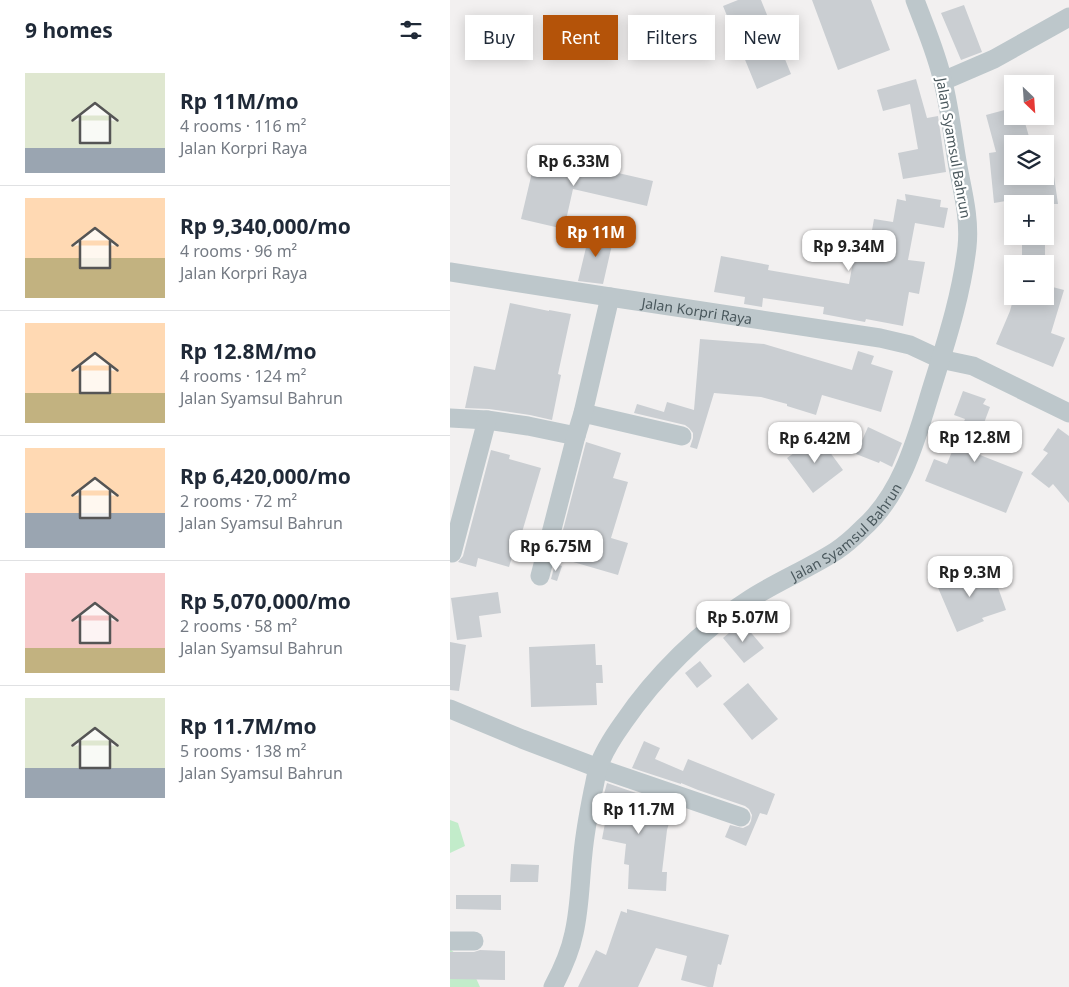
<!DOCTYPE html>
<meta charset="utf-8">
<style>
body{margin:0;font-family:"Noto Sans",sans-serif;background:#f2f2f3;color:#1f2937;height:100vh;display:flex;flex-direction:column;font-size:19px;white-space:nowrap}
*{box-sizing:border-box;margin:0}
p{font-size:16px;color:#747a83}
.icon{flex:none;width:28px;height:28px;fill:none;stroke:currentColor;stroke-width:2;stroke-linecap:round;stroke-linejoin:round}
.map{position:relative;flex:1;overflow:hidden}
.drawer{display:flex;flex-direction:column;background:#fff;width:450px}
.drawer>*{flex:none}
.top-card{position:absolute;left:15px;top:15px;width:475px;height:45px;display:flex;gap:10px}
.needle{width:32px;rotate:155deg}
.buttons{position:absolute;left:554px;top:75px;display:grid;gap:10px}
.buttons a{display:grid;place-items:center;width:50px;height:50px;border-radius:0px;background:#fff;box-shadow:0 2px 12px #0003;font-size:25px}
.price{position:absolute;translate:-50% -42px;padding:0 11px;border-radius:10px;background:#fff;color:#222;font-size:16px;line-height:32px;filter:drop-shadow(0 1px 2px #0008)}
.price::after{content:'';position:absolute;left:50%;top:30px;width:15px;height:11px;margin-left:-8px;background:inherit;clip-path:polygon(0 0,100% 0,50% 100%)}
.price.on{background:#b45309;color:#fff}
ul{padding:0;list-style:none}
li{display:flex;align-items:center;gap:15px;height:125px;padding:0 25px}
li+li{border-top:1px solid #e0e1e3}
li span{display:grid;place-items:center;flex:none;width:140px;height:100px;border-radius:0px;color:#555}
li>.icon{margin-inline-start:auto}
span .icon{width:60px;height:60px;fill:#fffc;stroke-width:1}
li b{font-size:21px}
h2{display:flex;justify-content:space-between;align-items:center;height:60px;padding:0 25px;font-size:21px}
.chip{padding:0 18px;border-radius:0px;background:#fff;box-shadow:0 2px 12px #0003;font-size:18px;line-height:45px}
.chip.on{background:#b45309;color:#fff}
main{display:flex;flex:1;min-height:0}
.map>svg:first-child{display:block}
.green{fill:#c2ecca}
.building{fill:#caced2}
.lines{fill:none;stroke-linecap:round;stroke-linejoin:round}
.street{stroke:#bdc7cb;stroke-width:19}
.labels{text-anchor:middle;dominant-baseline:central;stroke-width:4.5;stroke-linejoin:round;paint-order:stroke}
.street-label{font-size:14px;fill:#49575c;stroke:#fff}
</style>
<main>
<section class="drawer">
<h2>9 homes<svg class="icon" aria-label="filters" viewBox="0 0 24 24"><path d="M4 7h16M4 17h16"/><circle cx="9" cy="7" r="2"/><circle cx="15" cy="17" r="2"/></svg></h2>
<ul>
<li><span style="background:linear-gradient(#dfe7d0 75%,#9aa5b1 0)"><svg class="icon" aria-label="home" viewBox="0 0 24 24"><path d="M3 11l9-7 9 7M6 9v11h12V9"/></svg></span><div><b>Rp 11M/mo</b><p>4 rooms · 116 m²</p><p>Jalan Korpri Raya</p></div></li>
<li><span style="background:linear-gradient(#ffd9b3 60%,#c2b280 0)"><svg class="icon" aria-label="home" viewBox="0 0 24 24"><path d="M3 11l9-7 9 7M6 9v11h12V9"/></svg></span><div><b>Rp 9,340,000/mo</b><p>4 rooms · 96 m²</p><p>Jalan Korpri Raya</p></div></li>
<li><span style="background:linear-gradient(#ffd9b3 70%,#c2b280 0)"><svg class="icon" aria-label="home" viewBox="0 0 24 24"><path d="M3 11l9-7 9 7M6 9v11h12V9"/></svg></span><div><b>Rp 12.8M/mo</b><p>4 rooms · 124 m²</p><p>Jalan Syamsul Bahrun</p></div></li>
<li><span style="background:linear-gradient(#ffd9b3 65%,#9aa5b1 0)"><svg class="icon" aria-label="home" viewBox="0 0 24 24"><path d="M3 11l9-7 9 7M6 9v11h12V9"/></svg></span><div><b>Rp 6,420,000/mo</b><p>2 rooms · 72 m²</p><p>Jalan Syamsul Bahrun</p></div></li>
<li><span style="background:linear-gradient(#f6c9c9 75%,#c2b280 0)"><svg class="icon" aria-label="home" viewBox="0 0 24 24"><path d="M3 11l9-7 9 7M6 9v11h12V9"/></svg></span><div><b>Rp 5,070,000/mo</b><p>2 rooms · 58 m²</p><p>Jalan Syamsul Bahrun</p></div></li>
<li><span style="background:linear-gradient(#dfe7d0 70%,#9aa5b1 0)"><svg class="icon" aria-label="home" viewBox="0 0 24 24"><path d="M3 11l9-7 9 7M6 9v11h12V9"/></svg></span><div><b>Rp 11.7M/mo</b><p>5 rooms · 138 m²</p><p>Jalan Syamsul Bahrun</p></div></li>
</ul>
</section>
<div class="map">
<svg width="619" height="987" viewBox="0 0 619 987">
<rect width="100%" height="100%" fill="#f2f0f0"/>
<!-- green -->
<path class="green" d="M 0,820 L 8,823 L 15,846 L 0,853 Z
M 0,949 L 21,967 L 30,987 L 0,987 Z"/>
<!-- building -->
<path class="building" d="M 288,0 L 311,0 L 341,74 L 307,89 L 273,6 Z
M 362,0 L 421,0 L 440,50 L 388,70 Z
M 514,5 L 532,52 L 511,60 L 491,13 Z
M 466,79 L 477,118 L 488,116 L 496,172 L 453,179 L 448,153 L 468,149 L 460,104 L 433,111 L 427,90 Z
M 562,108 L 562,116 L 573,116 L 580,140 L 562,144 L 562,176 L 604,176 L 608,204 L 563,204 L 562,200 L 544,203 L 539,153 L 546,152 L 536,115 Z
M 88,147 L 131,157 L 129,164 L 203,181 L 197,206 L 123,189 L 114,229 L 71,219 Z
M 455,194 L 491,200 L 490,207 L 498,208 L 494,228 L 465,223 L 458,260 L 475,262 L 469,294 L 459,292 L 453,326 L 416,319 L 415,322 L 373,314 L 374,307 L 313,298 L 312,307 L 294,304 L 295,297 L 264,292 L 271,256 L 319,265 L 318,270 L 399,284 L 405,251 L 418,253 L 424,219 L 443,222 L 447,199 L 456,201 Z
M 140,231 L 164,236 L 153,284 L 128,281 Z
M 595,241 L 595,264 L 572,264 L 572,242 Z
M 595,285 L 614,290 L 601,333 L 615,338 L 603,367 L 546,344 L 560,311 L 564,296 L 595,296 Z
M 60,303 L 99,311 L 99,310 L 121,314 L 108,374 L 111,375 L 102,420 L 80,415 L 39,409 L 15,408 L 24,366 L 45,370 Z
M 250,339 L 314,344 L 402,370 L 408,351 L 424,356 L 421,364 L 443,371 L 431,412 L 372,395 L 366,415 L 337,406 L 337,404 L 311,397 L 264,393 L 247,449 L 240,447 L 243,438 L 243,433 L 239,428 L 235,425 L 184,413 L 187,404 L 214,412 L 217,402 L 244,410 Z
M 513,391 L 536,399 L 533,404 L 540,407 L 525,447 L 532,450 L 530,455 L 573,472 L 556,513 L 475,481 L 484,459 L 497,464 L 515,419 L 504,415 Z
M 418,427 L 452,443 L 442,467 L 430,461 L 429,463 L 406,454 Z
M 608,428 L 619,436 L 619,503 L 603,484 L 599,488 L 581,474 L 598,453 L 593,450 Z
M 368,436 L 393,470 L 363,493 L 337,458 Z
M 136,442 L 171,453 L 163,478 L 178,482 L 161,538 L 178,543 L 168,575 L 106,557 Z
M 41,450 L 60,455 L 59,459 L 91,468 L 70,539 L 68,538 L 59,567 L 28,558 L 26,567 L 8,562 L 13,556 Z
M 105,564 L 112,566 L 107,581 L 101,579 Z
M 541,568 L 556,610 L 532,618 L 534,621 L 507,632 L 483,576 L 497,570 L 502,582 Z
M 48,592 L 51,613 L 29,616 L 32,637 L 7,640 L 1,598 Z
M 292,622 L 314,648 L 294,663 L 273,638 Z
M 0,642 L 16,645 L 9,691 L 0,690 Z
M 145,644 L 146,665 L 152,665 L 153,683 L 146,683 L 147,705 L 81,707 L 79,647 Z
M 250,661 L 262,676 L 247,688 L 235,673 Z
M 298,683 L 328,719 L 302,740 L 273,704 Z
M 194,741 L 210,748 L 205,759 L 233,771 L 238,759 L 325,794 L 317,815 L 310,813 L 296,846 L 275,837 L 280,825 L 293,828 L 299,825 L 301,821 L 302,815 L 299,809 L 295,806 L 248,790 L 231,783 L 231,784 L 182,768 Z
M 157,783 L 224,806 L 217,830 L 212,872 L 217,872 L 216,891 L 178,889 L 179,865 L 174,864 L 176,844 L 152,839 L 160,797 L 154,794 Z
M 61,864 L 89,865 L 88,882 L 60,882 Z
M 6,895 L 51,895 L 51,910 L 6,909 Z
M 177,909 L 279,935 L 271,965 L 268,964 L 263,987 L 258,987 L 231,980 L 237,956 L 206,948 L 188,987 L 128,987 L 146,950 L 156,955 L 171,911 L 177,913 Z
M 30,950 L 55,951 L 55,980 L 0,979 L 0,952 L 24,952 Z"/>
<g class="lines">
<!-- street -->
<g class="street">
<path d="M 493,81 L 544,59 L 619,17"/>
<path id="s1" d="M 0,272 L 160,297 L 430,338 L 460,345 L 490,359 L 523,366 L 619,413"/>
<path d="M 133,413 L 232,436"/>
<path d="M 0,418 L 37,420 L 78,426 L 126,436"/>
<path d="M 2,553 L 37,420"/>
<path d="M 90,576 L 126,436 L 133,413 L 160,297"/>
<path d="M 0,709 L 72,739 L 148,768 L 291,817"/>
<path d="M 0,941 L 24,941"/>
<path id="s2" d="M 103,987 C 112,970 120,953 124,933 C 130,907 130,880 133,853 C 135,832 139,811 143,791 C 145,783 146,775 148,768 C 153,752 163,737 173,723 C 205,676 252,629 300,599 C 328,581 358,569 386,551 C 395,545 404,537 412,529 C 450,496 465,444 479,397 C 494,348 511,299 517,247 C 520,220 513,193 508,167 C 503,139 500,110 493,82 C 487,54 475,27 465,0"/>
</g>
</g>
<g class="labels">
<!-- street labels -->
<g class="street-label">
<text transform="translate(504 148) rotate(80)">Jalan Syamsul Bahrun</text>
<text stroke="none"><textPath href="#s1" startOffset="250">Jalan Korpri Raya</textPath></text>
<text stroke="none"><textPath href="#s2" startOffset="574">Jalan Syamsul Bahrun</textPath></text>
</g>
</g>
</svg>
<div class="buttons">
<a><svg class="needle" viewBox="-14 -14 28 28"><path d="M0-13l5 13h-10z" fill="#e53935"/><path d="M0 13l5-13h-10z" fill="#747a83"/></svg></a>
<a><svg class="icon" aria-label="layers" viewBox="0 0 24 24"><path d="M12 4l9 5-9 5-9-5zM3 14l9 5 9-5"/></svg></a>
<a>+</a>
<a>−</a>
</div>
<b class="price" style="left:124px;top:187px">Rp 6.33M</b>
<b class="price on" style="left:146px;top:258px">Rp 11M</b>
<b class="price" style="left:399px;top:272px">Rp 9.34M</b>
<b class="price" style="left:525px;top:463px">Rp 12.8M</b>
<b class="price" style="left:365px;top:464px">Rp 6.42M</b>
<b class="price" style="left:106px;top:572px">Rp 6.75M</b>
<b class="price" style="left:520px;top:598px">Rp 9.3M</b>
<b class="price" style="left:293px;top:643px">Rp 5.07M</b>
<b class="price" style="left:189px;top:835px">Rp 11.7M</b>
<div class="top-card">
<a class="chip">Buy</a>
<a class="chip on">Rent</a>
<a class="chip">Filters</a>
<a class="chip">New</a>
</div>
</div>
</main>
